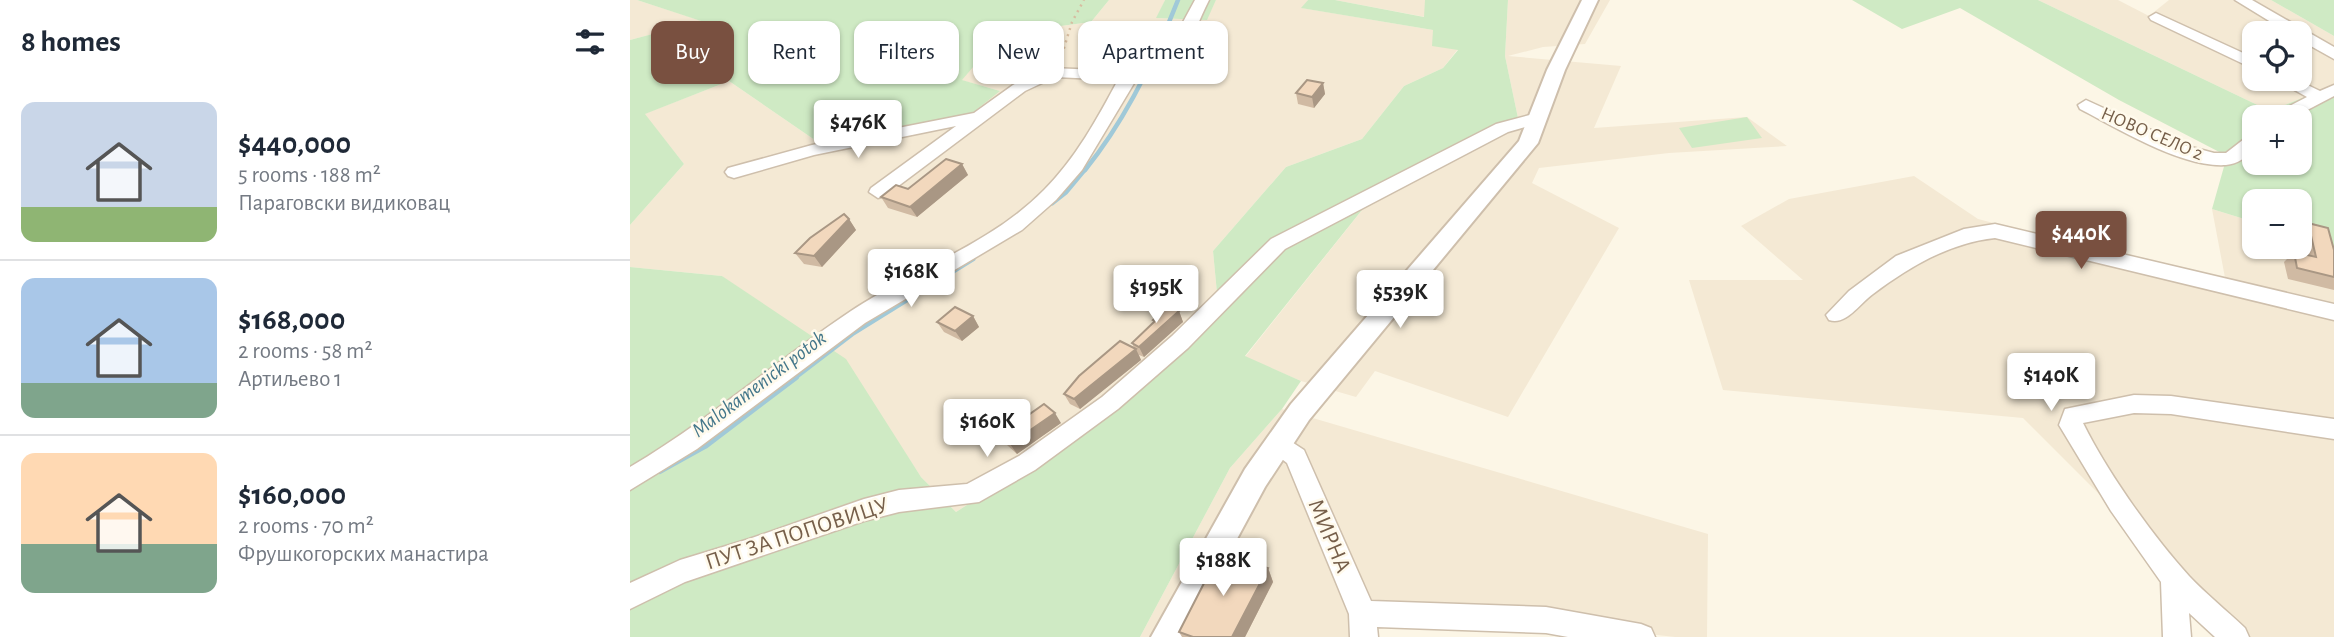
<!DOCTYPE html>
<meta charset="utf-8">
<style>
body{margin:0;font-family:"Alegreya Sans",sans-serif;background:#f2f2f3;color:#1f2937;height:100vh;display:flex;flex-direction:column;font-size:26px;white-space:nowrap}
*{box-sizing:border-box;margin:0}
p{font-size:23px;color:#747a83}
.icon{flex:none;width:38px;height:38px;fill:none;stroke:currentColor;stroke-width:2;stroke-linecap:round;stroke-linejoin:round}
.map{position:relative;flex:1;overflow:hidden}
.sheet{display:flex;flex-direction:column;background:#fff;width:630px}
.sheet>*{flex:none}
.banner{position:absolute;left:21px;top:21px;width:665px;height:63px;display:flex;gap:14px}
.controls{position:absolute;left:1612px;top:21px;display:grid;gap:14px}
.controls a{display:grid;place-items:center;width:70px;height:70px;border-radius:14px;background:#fff;box-shadow:0 2px 5px #0004;font-size:35px}
.price{position:absolute;translate:-50% -60px;padding:0 16px;border-radius:7px;background:#fff;color:#222;font-size:23px;line-height:46px;filter:drop-shadow(0 2px 4px #0008)}
.price::after{content:'';position:absolute;left:50%;top:42px;width:21px;height:16px;margin-left:-10px;background:inherit;clip-path:polygon(0 0,100% 0,50% 100%)}
.price.selected{background:#795040;color:#fff}
ul{padding:0;list-style:none}
li{display:flex;align-items:center;gap:21px;height:175px;padding:0 21px}
li+li{border-top:2px solid #e0e1e3}
li span{display:grid;place-items:center;flex:none;width:196px;height:140px;border-radius:14px;color:#555}
li>.icon{margin-inline-start:auto}
span .icon{width:84px;height:84px;fill:#fffc;stroke-width:1}
li b{font-size:30px}
h2{display:flex;justify-content:space-between;align-items:center;height:84px;padding:0 21px;font-size:30px}
.tag{padding:0 24px;border-radius:14px;background:#fff;box-shadow:0 2px 5px #0004;font-size:24px;line-height:63px}
.tag.selected{background:#795040;color:#fff}
main{display:flex;flex:1;min-height:0}
.map>svg:first-child{display:block}
.residential{fill:#f4e9d4;fill-rule:evenodd}
.green{fill:#cfeac4;fill-rule:evenodd}
.lines{fill:none;stroke-linecap:round;stroke-linejoin:round}
.stream-far2{stroke:#a0c9d8;stroke-width:4.5}
.stream-far1{stroke:#a0c9d8;stroke-width:5}
.stream{stroke:#a0c9d8;stroke-width:6}
.minor-casing{stroke:#cebfac;stroke-width:3}
.tertiary-casing{stroke:#cebfac;stroke-width:4}
.path{stroke:#d7bca0;stroke-width:2.5;stroke-dasharray:2 4.5;stroke-linecap:butt}
.minor{fill:#fff;fill-rule:evenodd}
.tertiary{fill:#fff;fill-rule:evenodd}
.wall{fill:#d0baa3}
.shaded-wall{fill:#a99784}
.building{fill:#f2d8bd;stroke:#a99784;stroke-width:2}
.labels{text-anchor:middle;dominant-baseline:central;stroke-width:5;stroke-linejoin:round;paint-order:stroke}
.street-label{font-size:19px;fill:#765f4a;stroke:#fffaec}
.water-label{font-size:21px;font-style:italic;fill:#43768a;stroke:#fffaec}
.near-street-label{font-size:23px;fill:#765f4a;stroke:#fffaec}
</style>
<main>
<section class="sheet">
<h2>8 homes<svg class="icon" aria-label="filters" viewBox="0 0 24 24"><path d="M4 7h16M4 17h16"/><circle cx="9" cy="7" r="2"/><circle cx="15" cy="17" r="2"/></svg></h2>
<ul>
<li><span style="background:linear-gradient(#c9d6e8 75%,#8fb573 0)"><svg class="icon" aria-label="home" viewBox="0 0 24 24"><path d="M3 11l9-7 9 7M6 9v11h12V9"/></svg></span><div><b>$440,000</b><p>5 rooms · 188 m²</p><p>Параговски видиковац</p></div></li>
<li><span style="background:linear-gradient(#a9c7e8 75%,#7fa58c 0)"><svg class="icon" aria-label="home" viewBox="0 0 24 24"><path d="M3 11l9-7 9 7M6 9v11h12V9"/></svg></span><div><b>$168,000</b><p>2 rooms · 58 m²</p><p>Артиљево 1</p></div></li>
<li><span style="background:linear-gradient(#ffd9b3 65%,#7fa58c 0)"><svg class="icon" aria-label="home" viewBox="0 0 24 24"><path d="M3 11l9-7 9 7M6 9v11h12V9"/></svg></span><div><b>$160,000</b><p>2 rooms · 70 m²</p><p>Фрушкогорских манастира</p></div></li>
</ul>
</section>
<div class="map">
<svg width="1704" height="637" viewBox="0 0 1704 637">
<rect width="100%" height="100%" fill="#fcf6e6"/>
<!-- residential -->
<path class="residential" d="M 0,0 L 7,0 L 72,21 L 0,40 Z
M 479,0 L 535,0 L 527,18 L 576,20 L 586,0 L 678,0 L 672,8 L 803,30 L 828,49 L 813,68 L 774,86 L 732,139 L 656,167 L 583,251 L 589,314 L 472,419 L 326,512 L 291,477 L 260,430 L 92,276 L 0,267 L 0,225 L 54,164 L 14,114 L 99,81 L 195,147 L 370,91 L 331,80 L 350,59 L 411,62 L 423,27 L 461,22 Z
M 705,0 L 795,0 L 795,17 Z
M 878,0 L 980,0 L 955,44 L 913,47 L 878,56 L 991,66 L 964,128 L 1117,117 L 1157,146 L 1039,153 L 909,168 L 902,183 L 989,228 L 878,417 L 745,371 L 726,397 L 671,381 L 615,357 L 752,185 L 888,118 L 875,56 Z
M 1408,0 L 1488,0 L 1519,16 L 1539,0 L 1641,0 L 1704,36 L 1704,85 L 1640,111 ZM 1624,33 L 1670,33 L 1670,79 L 1624,79 Z
M 1284,176 L 1348,219 L 1596,283 L 1582,209 L 1624,222 L 1624,247 L 1670,247 L 1670,237 L 1704,247 L 1704,637 L 1612,637 L 1393,418 L 1093,390 L 1059,280 L 1173,280 L 1111,226 L 1159,199 Z
M 652,409 L 1078,534 L 1077,637 L 1045,637 L 742,603 L 736,637 L 510,637 L 600,468 Z"/>
<!-- green -->
<path class="green" d="M 7,0 L 479,0 L 461,22 L 423,27 L 411,62 L 350,59 L 332,80 L 370,91 L 336,118 L 195,147 L 99,81 L 15,114 L 54,164 L 0,225 L 0,40 L 71,21 Z
M 535,0 L 586,0 L 577,20 L 526,18 Z
M 678,0 L 705,0 L 794,17 L 795,0 L 878,0 L 875,56 L 888,118 L 752,185 L 615,356 L 671,381 L 652,409 L 600,468 L 510,637 L 0,637 L 0,267 L 92,276 L 216,359 L 291,477 L 326,512 L 472,419 L 589,314 L 583,251 L 656,167 L 732,139 L 774,86 L 813,68 L 828,50 L 802,46 L 803,30 L 671,8 Z
M 1222,0 L 1408,0 L 1640,111 L 1704,85 L 1704,247 L 1670,237 L 1670,201 L 1624,201 L 1624,222 L 1582,209 L 1597,156 L 1489,100 L 1330,8 L 1272,29 ZM 1624,117 L 1670,117 L 1670,163 L 1624,163 Z
M 1641,0 L 1704,0 L 1704,36 Z
M 1117,117 L 1132,138 L 1062,148 L 1049,128 Z"/>
<g class="lines">
<!-- stream-far2 -->
<path class="stream-far2" d="M 455,170 C 495,121 525,59 548,0"/>
<!-- stream-far1 -->
<path class="stream-far1" d="M 422,203 L 436,192 L 456,168
M 163,379 L 222,334 L 343,259"/>
<!-- stream -->
<path class="stream" d="M 30,471 L 75,446 L 166,377"/>
<defs>
<path id="minor" d="M 565,0 L 579,0 C 560,38 553,74 506,80 L 452,170 L 426,200 L 392,230 L 235,323 L 67,449 L 0,490 L 0,467 C 78,421 146,361 221,311 C 284,269 360,245 414,190 C 446,158 467,119 488,80 L 425,77 L 395,91 L 255,196 L 248,198 L 239,192 L 241,188 L 326,126 L 184,155 L 104,178 L 98,176 L 95,172 L 98,168 L 182,145 L 344,113 L 383,85 L 405,73 L 420,68 L 496,71 L 522,66 L 533,59 Z
M 1605,0 L 1622,0 L 1704,47 L 1704,59 L 1670,40 L 1670,33 L 1659,33 Z
M 1526,13 L 1624,58 L 1624,69 L 1521,20 L 1519,17 Z
M 1645,79 L 1665,79 L 1690,91 L 1704,85 L 1704,96 L 1664,117 L 1644,117 L 1646,113 L 1677,97 Z
M 1456,100 L 1554,145 L 1584,153 L 1596,153 L 1618,136 L 1624,135 L 1624,150 C 1616,157 1608,164 1596,165 C 1552,168 1489,129 1450,109 L 1448,105 Z
M 907,113 L 915,118 L 913,122 L 878,132 L 655,249 L 558,348 L 488,409 L 405,470 L 349,502 L 269,512 L 234,521 L 55,582 L 0,609 L 0,583 L 50,560 L 119,539 L 234,499 L 269,490 L 337,484 L 389,456 L 472,397 L 542,336 L 641,239 L 866,124 Z
M 1365,224 L 1704,304 L 1704,320 L 1365,238 C 1319,243 1279,267 1243,294 C 1229,304 1216,326 1199,320 L 1196,315 L 1219,291 L 1266,256 L 1334,229 Z
M 1504,395 L 1541,396 L 1704,419 L 1704,439 L 1541,414 L 1504,413 L 1453,423 C 1477,472 1522,535 1559,576 C 1576,594 1596,610 1615,628 L 1619,637 L 1585,637 L 1559,613 L 1561,637 L 1533,637 L 1531,582 L 1481,511 L 1429,425 L 1435,409 Z
M 648,433 L 674,450 L 741,601 L 916,607 L 1011,624 L 1021,628 L 1025,637 L 938,637 L 916,633 L 747,627 L 748,637 L 720,637 L 719,614 L 657,463 L 640,450 L 636,443 L 640,436 Z"/>
<path id="tertiary" d="M 952,0 L 968,0 L 935,70 L 908,143 L 679,420 L 635,487 L 554,637 L 521,637 L 615,469 L 661,404 L 889,141 L 917,70 Z"/>
</defs>
<!-- minor casing -->
<use href="#minor" class="minor-casing"/>
<!-- tertiary casing -->
<use href="#tertiary" class="tertiary-casing"/>
<!-- path -->
<path class="path" d="M 430,61 L 442,22 L 454,0"/>
<!-- minor -->
<use href="#minor" class="minor"/>
<!-- tertiary -->
<use href="#tertiary" class="tertiary"/>
</g>
<!-- wall -->
<path class="wall" d="M 693,83 L 695,94 L 684,108 L 668,104 L 666,93 Z
M 332,164 L 338,175 L 287,217 L 258,208 L 251,197 L 278,189 Z
M 219,219 L 226,230 L 192,267 L 174,264 L 165,253 Z
M 1678,223 L 1704,250 L 1704,290 L 1658,279 L 1654,262 L 1664,252 L 1673,254 L 1670,232 Z
M 549,311 L 553,322 L 514,357 L 509,355 L 511,360 L 450,409 L 440,404 L 434,394 L 504,348 L 502,343 L 524,322 L 523,320 Z
M 343,316 L 349,327 L 332,341 L 314,332 L 307,322 Z
M 431,423 L 387,454 L 377,445 L 370,435 Z
M 638,568 L 643,582 L 615,637 L 552,637 L 549,632 Z"/>
<!-- shaded-wall -->
<path class="shaded-wall" d="M 693,83 L 695,94 L 684,108 L 682,97 Z
M 332,164 L 338,175 L 287,217 L 280,207 Z
M 219,219 L 226,230 L 192,267 L 184,256 Z
M 549,311 L 553,322 L 514,357 L 509,347 Z
M 343,316 L 349,327 L 332,341 L 325,331 Z
M 506,349 L 511,360 L 450,409 L 444,399 Z
M 425,413 L 431,423 L 387,454 L 380,444 Z
M 638,568 L 643,582 L 615,637 L 602,637 Z"/>
<!-- building -->
<path class="building" d="M 677,80 L 693,83 L 682,97 L 666,93 Z
M 316,159 L 332,164 L 280,207 L 251,197 L 266,185 L 278,189 Z
M 214,214 L 219,219 L 184,256 L 165,253 L 180,238 Z
M 1678,223 L 1698,228 L 1704,250 L 1704,277 L 1667,268 L 1664,252 L 1686,257 Z
M 538,306 L 549,311 L 509,347 L 502,343 L 525,321 L 523,320 Z
M 325,307 L 343,316 L 325,331 L 307,322 Z
M 490,341 L 506,349 L 444,399 L 434,394 L 449,376 Z
M 414,404 L 425,413 L 380,444 L 370,435 Z
M 589,554 L 638,568 L 602,637 L 563,637 L 549,632 Z"/>
<g class="labels">
<!-- street labels -->
<g class="street-label">
<text transform="translate(1522 134) rotate(23)">НОВО СЕЛО 2</text>
</g>
<!-- water labels -->
<g class="water-label">
<text transform="translate(129 384) rotate(-37)">Malokamenicki potok</text>
</g>
<!-- near-street labels -->
<g class="near-street-label">
<text transform="translate(167 534) rotate(-18)">ПУТ ЗА ПОПОВИЦУ</text>
<text transform="translate(699 536) rotate(67)">МИРНА</text>
</g>
</g>
</svg>
<div class="controls">
<a><svg class="icon" aria-label="locate" viewBox="0 0 24 24"><circle cx="12" cy="12" r="6"/><path d="M12 2v4M12 18v4M2 12h4M18 12h4"/></svg></a>
<a>+</a>
<a>−</a>
</div>
<b class="price" style="left:228px;top:160px">$476K</b>
<b class="price selected" style="left:1451px;top:271px">$440K</b>
<b class="price" style="left:281px;top:309px">$168K</b>
<b class="price" style="left:526px;top:325px">$195K</b>
<b class="price" style="left:770px;top:330px">$539K</b>
<b class="price" style="left:1421px;top:413px">$140K</b>
<b class="price" style="left:357px;top:459px">$160K</b>
<b class="price" style="left:593px;top:598px">$188K</b>
<div class="banner">
<a class="tag selected">Buy</a>
<a class="tag">Rent</a>
<a class="tag">Filters</a>
<a class="tag">New</a>
<a class="tag">Apartment</a>
</div>
</div>
</main>
